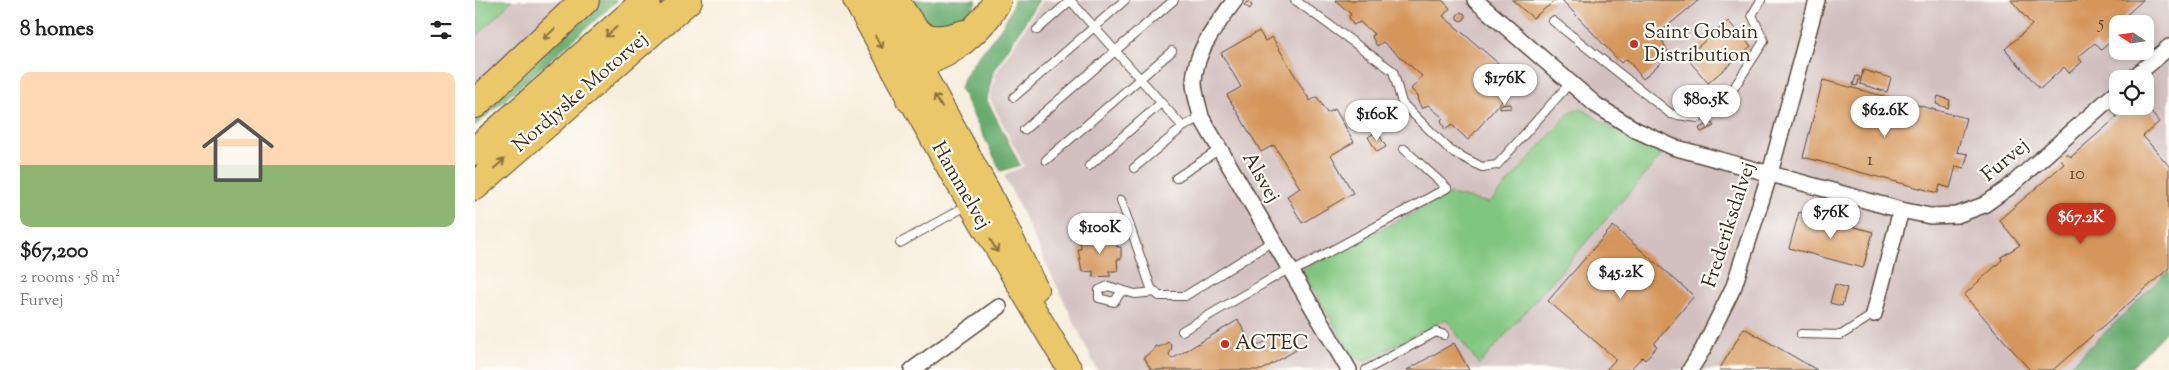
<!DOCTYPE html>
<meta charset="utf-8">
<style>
body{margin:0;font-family:"Sorts Mill Goudy",serif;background:#f6f6f6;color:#222;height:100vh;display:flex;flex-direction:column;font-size:19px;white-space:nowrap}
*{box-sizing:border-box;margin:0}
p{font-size:16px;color:#767676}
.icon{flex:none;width:28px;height:28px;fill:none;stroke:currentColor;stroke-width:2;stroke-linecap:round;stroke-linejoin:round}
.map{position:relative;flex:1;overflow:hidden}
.panel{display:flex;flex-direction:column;background:#fff;width:475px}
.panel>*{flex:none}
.needle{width:32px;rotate:283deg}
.fabs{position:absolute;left:1634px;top:15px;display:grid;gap:10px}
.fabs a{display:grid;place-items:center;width:45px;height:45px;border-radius:10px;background:#fff;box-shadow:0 2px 8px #0003;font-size:25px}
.price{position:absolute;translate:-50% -42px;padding:0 11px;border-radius:18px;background:#fff;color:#222;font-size:16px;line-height:32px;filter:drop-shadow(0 1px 2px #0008)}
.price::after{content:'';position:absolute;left:50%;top:30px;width:15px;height:11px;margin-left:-8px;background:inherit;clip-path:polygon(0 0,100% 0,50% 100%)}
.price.on{background:#c8321e;color:#fff}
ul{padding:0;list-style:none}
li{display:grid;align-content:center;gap:10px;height:265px;padding:0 20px}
li span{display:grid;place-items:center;height:155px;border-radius:10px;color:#555}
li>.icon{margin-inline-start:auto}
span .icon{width:90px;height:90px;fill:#fffc;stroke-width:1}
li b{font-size:21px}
h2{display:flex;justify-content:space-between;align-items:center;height:60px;padding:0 20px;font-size:21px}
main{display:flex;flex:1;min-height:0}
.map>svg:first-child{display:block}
.industrial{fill:#d2bfc0;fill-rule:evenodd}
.green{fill:#81c680;stroke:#5e784f}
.forest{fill:#68ab6e;stroke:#526a46}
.building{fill:#d5965c}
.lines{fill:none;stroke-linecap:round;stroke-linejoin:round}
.service-casing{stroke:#57473b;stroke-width:10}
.minor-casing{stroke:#57473b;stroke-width:18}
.primary-casing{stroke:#57473b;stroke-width:26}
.motorway-casing{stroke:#57473b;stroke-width:30}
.service{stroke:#fff;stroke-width:8}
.minor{stroke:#fff;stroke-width:15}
.primary{stroke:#eac769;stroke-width:24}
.motorway{stroke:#eac769;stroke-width:28}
.oneway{stroke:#8a7140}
.poi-dot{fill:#c8321e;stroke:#fdfcf7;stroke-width:2}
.labels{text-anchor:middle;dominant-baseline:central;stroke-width:4.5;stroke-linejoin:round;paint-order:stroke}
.number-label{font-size:18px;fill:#62452e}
.poi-label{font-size:20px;fill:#3b2a1e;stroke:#fdfcf7;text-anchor:start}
.street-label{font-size:20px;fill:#3b2a1e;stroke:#fdfcf7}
</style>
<main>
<section class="panel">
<h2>8 homes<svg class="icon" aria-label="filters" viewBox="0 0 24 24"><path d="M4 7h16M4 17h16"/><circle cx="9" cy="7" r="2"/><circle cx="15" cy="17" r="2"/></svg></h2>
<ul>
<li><span style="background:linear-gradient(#ffd9b3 60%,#8fb573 0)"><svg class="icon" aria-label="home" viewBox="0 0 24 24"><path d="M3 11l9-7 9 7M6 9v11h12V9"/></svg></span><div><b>$67,200</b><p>2 rooms · 58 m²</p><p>Furvej</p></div></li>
</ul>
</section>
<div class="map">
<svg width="1694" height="370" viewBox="0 0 1694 370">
<rect width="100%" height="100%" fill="#fdfcf7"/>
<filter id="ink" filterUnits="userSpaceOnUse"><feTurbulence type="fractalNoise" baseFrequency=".02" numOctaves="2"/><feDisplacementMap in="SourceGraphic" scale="10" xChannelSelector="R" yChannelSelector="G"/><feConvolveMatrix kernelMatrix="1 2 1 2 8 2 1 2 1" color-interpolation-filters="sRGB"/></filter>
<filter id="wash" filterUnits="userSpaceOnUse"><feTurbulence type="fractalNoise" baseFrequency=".0096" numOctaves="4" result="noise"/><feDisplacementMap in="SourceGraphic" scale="20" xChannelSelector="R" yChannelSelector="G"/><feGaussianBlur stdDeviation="1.12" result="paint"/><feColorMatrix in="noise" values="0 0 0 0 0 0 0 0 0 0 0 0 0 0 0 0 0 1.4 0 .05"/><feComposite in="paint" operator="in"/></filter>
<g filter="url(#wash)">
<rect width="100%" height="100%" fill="#f7eedd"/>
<!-- industrial -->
<path class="industrial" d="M 0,0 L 93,0 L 0,85 Z
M 568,0 L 1694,0 L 1694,292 L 1619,370 L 622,370 L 529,175 L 549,166 L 515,99 L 521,73 ZM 1642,24 L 1670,24 L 1670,51 L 1642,51 ZM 1642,79 L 1670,79 L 1670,106 L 1642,106 Z"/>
<!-- green -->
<path class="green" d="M 0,0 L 37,0 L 0,38 Z
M 1106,108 L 1153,139 L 1187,155 L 1004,365 L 971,319 L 890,361 L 879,358 L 827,270 L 975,194 L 1015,203 L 1096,111 Z"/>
<!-- forest -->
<path class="forest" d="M 121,0 L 143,0 L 0,126 L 0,116 Z
M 438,0 L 502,0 L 496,10 L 473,26 L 450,22 Z
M 539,0 L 564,0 L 518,72 L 512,100 L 545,165 L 526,171 L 485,88 C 496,55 531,34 539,0 Z
M 1694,270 L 1694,328 L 1654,370 L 1591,370 Z"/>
<g id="blocks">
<!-- building -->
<path class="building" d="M 860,0 L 967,0 L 975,8 L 968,16 L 1044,81 L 993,140 L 977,125 L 970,130 L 966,120 L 968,118 L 953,105 L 947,109 L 942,99 L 944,97 L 936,89 L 947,76 L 908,42 L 902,46 L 897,37 L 899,34 L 885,22 L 878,25 L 874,17 L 876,14 Z
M 1037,0 L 1081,0 L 1058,18 Z
M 1087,0 L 1224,0 L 1184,33 L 1194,55 L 1168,79 L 1152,59 L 1146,63 Z
M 1536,0 L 1668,0 L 1638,27 L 1642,36 L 1626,50 L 1620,43 L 1603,57 L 1607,62 L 1594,73 L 1589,67 L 1565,89 L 1530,49 L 1557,25 Z
M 772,2 L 777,5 L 775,9 L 769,5 Z
M 986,12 L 990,14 L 990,19 L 986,21 L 982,19 L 982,15 Z
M 1253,21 L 1276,46 L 1233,83 L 1211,57 Z
M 784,31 L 790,41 L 797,37 L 835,101 L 842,97 L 852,113 L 860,109 L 879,142 L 856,155 L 878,193 L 827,223 L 812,196 L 825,188 L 799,145 L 786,152 L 752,95 L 766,87 L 746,53 Z
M 1388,70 L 1416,78 L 1412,92 L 1385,84 Z
M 1381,76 L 1385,77 L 1382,86 L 1378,85 Z
M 1348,80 L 1491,118 L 1482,152 L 1493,154 L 1489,168 L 1481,166 L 1475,188 L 1465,185 L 1463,193 L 1328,157 Z
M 1463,96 L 1475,100 L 1473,108 L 1461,104 Z
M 1642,102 L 1642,106 L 1671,106 L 1684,122 L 1668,136 L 1694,166 L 1694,268 L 1578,370 L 1555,370 L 1489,295 L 1527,260 L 1526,257 L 1545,245 L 1524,220 L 1589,164 L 1586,160 L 1592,154 L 1596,157 L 1642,117 L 1635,109 Z
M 1036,104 L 1036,108 L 1025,109 L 1025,105 Z
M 1237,123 L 1239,126 L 1226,132 L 1224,128 Z
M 902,131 L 911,147 L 902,152 L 893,137 Z
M 1324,212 L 1398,232 L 1388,268 L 1314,248 Z
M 1138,226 L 1219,296 L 1179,344 L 1182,346 L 1170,360 L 1167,357 L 1155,370 L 1131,370 L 1141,359 L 1073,301 Z
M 642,236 L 642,247 L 646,247 L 646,259 L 642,259 L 643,271 L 633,271 L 636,276 L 618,277 L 618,271 L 607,272 L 603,249 L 606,249 L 605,237 Z
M 1360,284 L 1372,288 L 1367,306 L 1355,303 Z
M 763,320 L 779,348 L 810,330 L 821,350 L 787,370 L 676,370 L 669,357 L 678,351 L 680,346 L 684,347 L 694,342 L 697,347 L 694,355 L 697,359 Z
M 1269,328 L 1342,370 L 1244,370 Z
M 979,343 L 994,370 L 932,370 Z"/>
</g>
</g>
<g filter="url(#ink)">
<use href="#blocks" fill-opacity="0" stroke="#57473b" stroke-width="1"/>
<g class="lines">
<defs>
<path id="service" d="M 595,0 L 708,127 L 726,117
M 820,0 L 918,71 L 927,103 L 976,151 L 1007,167 L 1022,165 L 1095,83
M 1078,21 L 1196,114 L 1223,118 L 1255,94 L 1289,41 L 1277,15 L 1286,0
M 562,30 L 596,0
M 539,97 L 650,0
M 549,130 L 699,0
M 571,160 L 697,51
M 614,166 L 686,103
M 659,168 L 708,127
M 701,178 L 745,149
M 646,200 L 676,288 L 684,296 L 710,296 L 798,241
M 425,243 L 493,205
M 817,272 L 972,188 L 929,149
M 646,292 L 639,302 L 624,298 L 624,290 L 633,286 L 660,294 L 681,292
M 707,331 L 815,268
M 1326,334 L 1366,335 L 1399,314
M 891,370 L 961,332 L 969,335"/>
<path id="minor" d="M 760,0 C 742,25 720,50 719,82 C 719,93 724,106 726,117 L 874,370
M 1000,0 L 1121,105 L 1161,130 L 1198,147 L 1426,210 L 1399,314
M 1657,79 L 1694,47
M 1426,210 L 1455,216 L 1482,215 L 1509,205 L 1533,188 L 1642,92
M 437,370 L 524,307
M 1215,370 L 1228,349 L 1259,286 L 1295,173 L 1342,0"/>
<path id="primary" d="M 380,0 L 474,168 L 595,370
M 437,53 L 514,193 L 561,289"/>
<path id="motorway" d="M 398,0 L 444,67
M 419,0 C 442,34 446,48 489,34
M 435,99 C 435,88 436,78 443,69 C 449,60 464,57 473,51 C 491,39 513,20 522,0
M 0,104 L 110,0
M 0,151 L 172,0
M 0,186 L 213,0"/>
</defs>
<!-- service casing -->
<use href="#service" class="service-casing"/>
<!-- minor casing -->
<use href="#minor" class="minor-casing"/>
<!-- primary casing -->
<use href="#primary" class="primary-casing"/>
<!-- motorway casing -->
<use href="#motorway" class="motorway-casing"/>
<!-- service -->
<use href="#service" class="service"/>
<!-- minor -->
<use href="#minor" class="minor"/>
<!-- primary -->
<use href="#primary" class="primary"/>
<!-- motorway -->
<use href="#motorway" class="motorway"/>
</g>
<!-- one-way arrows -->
<defs><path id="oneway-shaft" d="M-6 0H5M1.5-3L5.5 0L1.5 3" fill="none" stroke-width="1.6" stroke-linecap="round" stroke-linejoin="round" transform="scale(1.25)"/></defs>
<g class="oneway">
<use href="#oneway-shaft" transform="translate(136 32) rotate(139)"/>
<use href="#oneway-shaft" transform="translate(74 34) rotate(137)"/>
<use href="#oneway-shaft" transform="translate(404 42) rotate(60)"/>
<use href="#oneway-shaft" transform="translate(463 101) rotate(-121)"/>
<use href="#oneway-shaft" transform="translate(24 164) rotate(-41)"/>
<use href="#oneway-shaft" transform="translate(519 246) rotate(60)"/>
</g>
</g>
<!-- markers -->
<g class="poi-dot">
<circle cx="1159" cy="44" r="5"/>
<circle cx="750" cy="344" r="5"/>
</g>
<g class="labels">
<!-- number labels -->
<g class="number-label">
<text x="1626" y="24">5</text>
<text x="1395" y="161">1</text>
<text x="1602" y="175">10</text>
</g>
<!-- poi labels -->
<g class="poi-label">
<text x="1169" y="33">Saint Gobain<tspan x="1169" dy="23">Distribution</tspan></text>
<text x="760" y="344">ACTEC</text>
</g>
<!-- street labels -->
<g class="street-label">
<text transform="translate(106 93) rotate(-41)">Nordjyske Motorvej</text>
<text transform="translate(1531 161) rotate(-40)">Furvej</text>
<text transform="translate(785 178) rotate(60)">Alsvej</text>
<text transform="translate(485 186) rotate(60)">Hammelvej</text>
<text transform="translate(1255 225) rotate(-72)">Frederiksdalvej</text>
</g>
</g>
</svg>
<div class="fabs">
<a><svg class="needle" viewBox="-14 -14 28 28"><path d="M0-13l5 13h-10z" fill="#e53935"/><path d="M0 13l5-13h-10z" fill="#767676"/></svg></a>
<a><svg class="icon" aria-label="locate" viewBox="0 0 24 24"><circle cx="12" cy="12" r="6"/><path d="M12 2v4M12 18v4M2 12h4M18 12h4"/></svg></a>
</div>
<b class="price" style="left:1030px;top:106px">$176K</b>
<b class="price" style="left:1231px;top:127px">$80.5K</b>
<b class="price" style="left:1410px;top:138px">$62.6K</b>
<b class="price" style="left:902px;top:142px">$160K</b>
<b class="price" style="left:1356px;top:240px">$76K</b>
<b class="price on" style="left:1606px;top:245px">$67.2K</b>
<b class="price" style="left:625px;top:255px">$100K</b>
<b class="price" style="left:1146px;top:300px">$45.2K</b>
</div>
</main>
